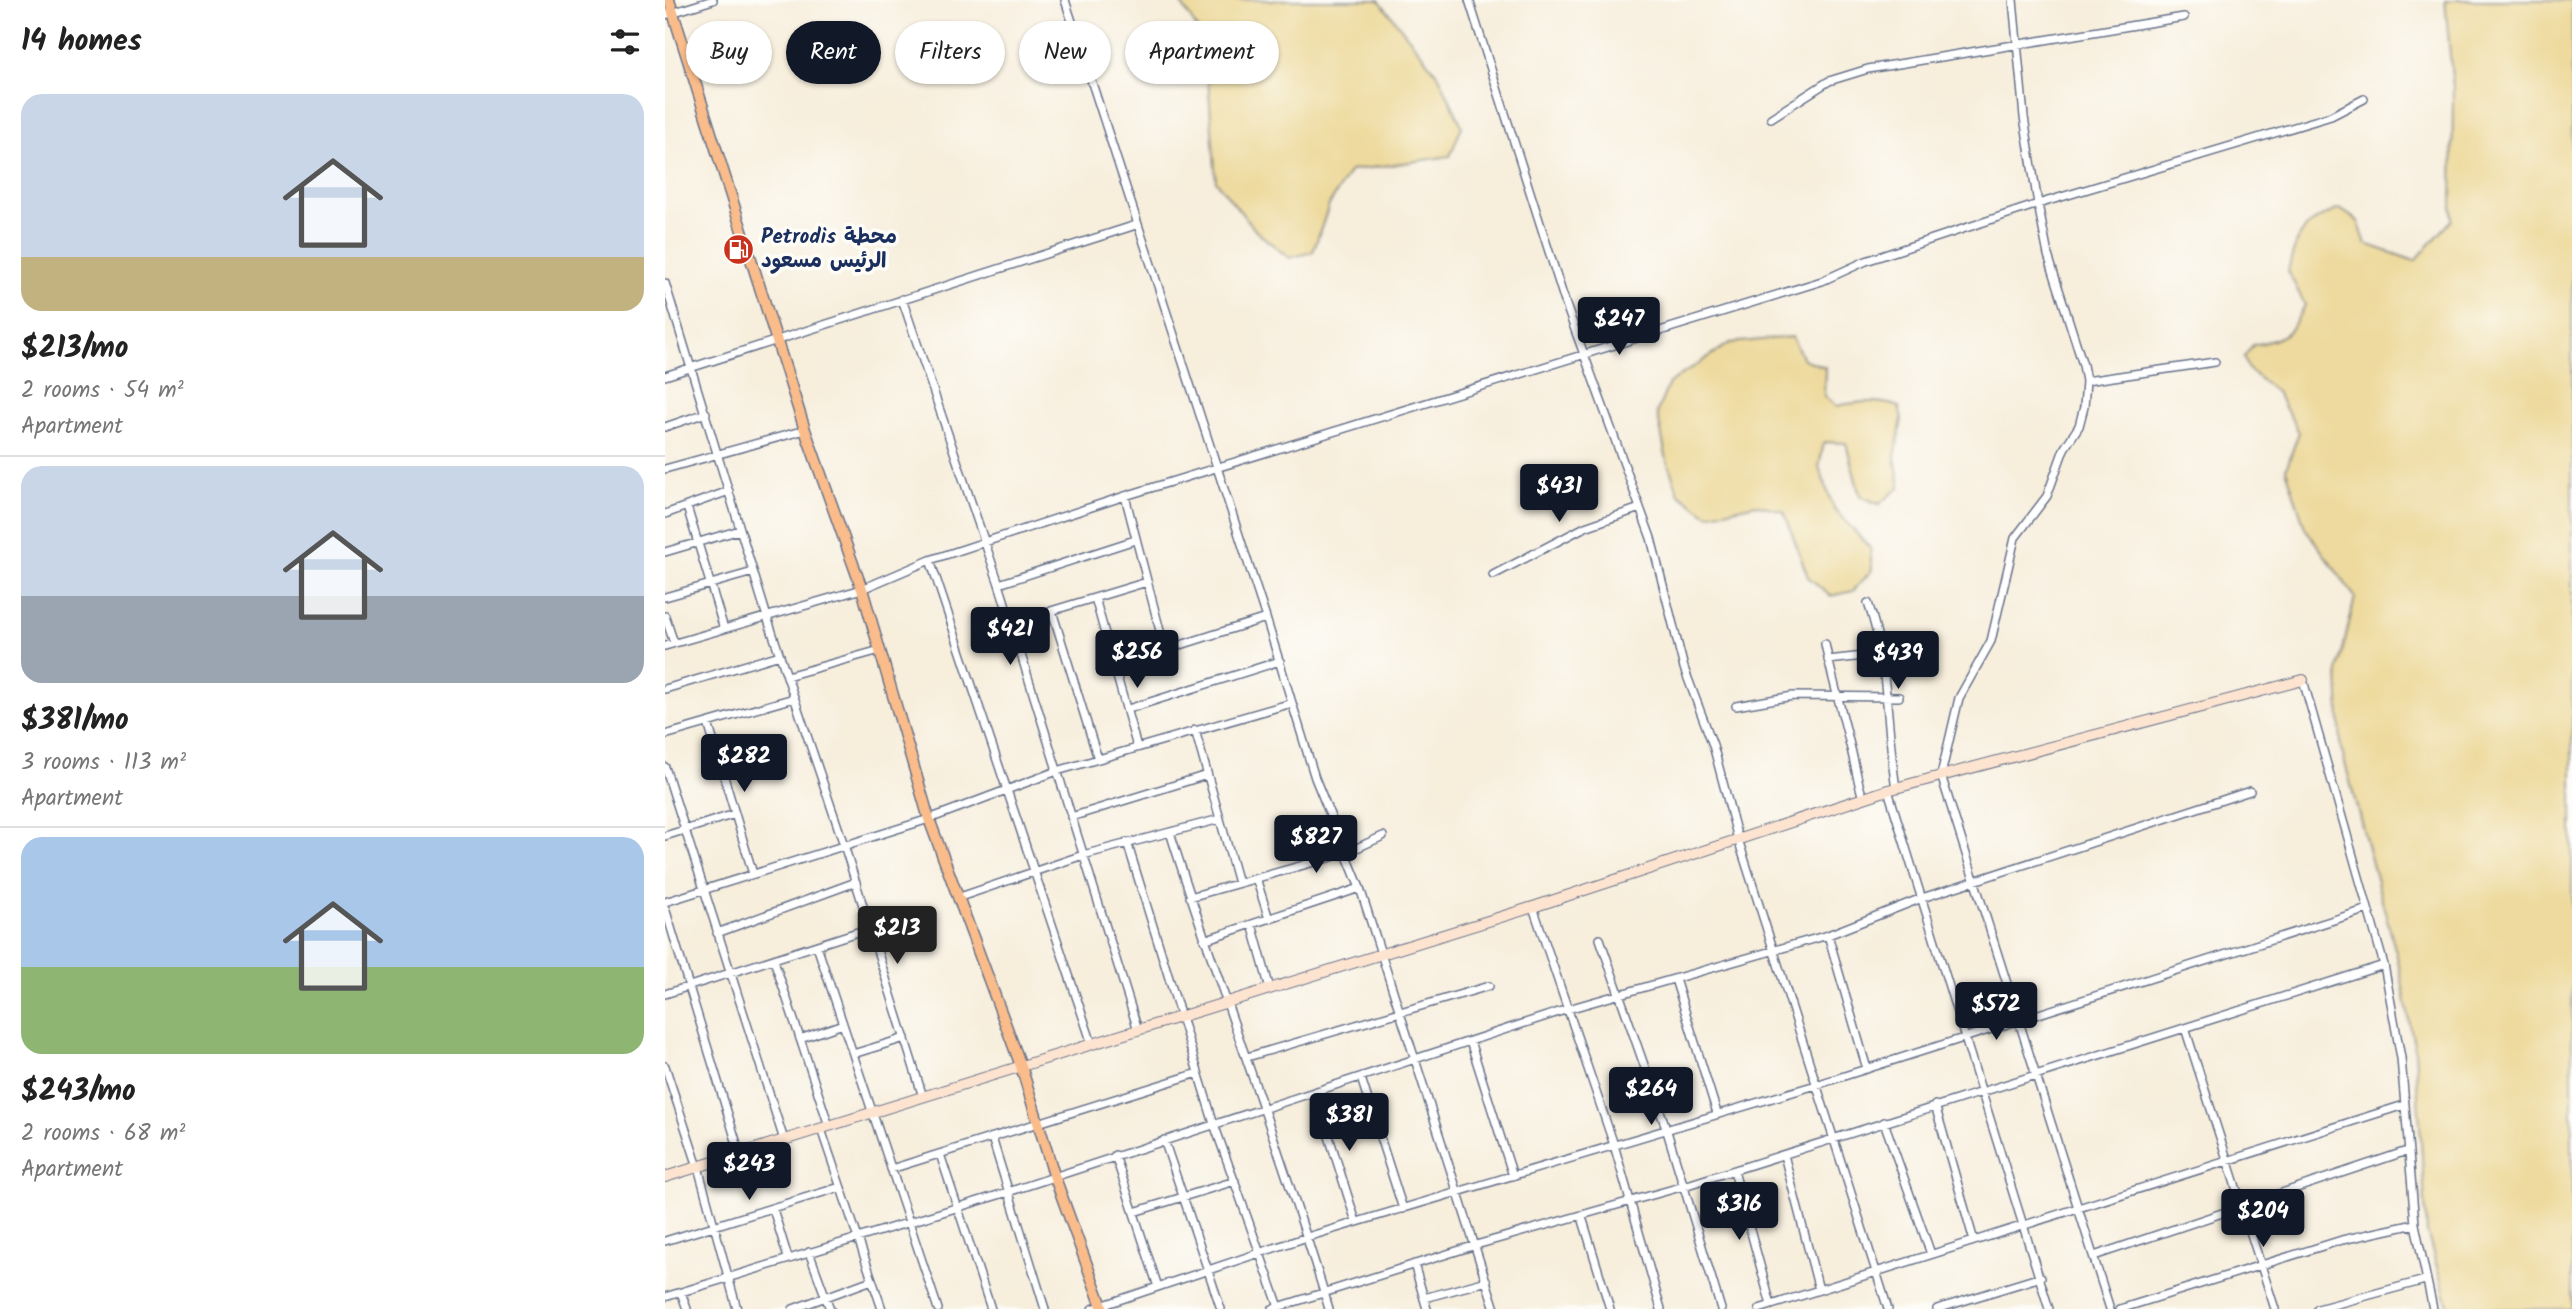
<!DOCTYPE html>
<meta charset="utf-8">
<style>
body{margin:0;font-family:Kalam,"Playpen Sans Arabic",sans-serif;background:#f6f6f6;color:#222;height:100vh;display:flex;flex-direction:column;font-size:26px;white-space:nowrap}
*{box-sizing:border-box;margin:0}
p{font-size:23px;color:#767676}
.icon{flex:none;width:38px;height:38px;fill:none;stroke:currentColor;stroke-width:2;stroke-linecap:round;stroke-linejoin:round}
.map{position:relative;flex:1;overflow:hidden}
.details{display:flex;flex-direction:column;background:#fff;width:665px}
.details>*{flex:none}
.top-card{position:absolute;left:21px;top:21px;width:665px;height:63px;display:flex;gap:14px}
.price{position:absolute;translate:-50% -60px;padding:0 16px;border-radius:7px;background:#111827;color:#fff;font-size:23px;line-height:46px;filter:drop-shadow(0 2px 4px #0008)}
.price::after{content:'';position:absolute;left:50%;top:42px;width:21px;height:16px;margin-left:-10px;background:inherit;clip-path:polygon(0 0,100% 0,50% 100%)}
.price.selected{background:#222;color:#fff}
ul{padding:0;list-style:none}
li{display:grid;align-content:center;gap:14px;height:371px;padding:0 21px}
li+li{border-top:2px solid #e0e0e0}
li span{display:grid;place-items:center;height:217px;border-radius:21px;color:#555}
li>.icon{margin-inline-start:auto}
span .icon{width:126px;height:126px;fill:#fffc;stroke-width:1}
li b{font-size:30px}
h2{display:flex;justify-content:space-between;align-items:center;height:84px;padding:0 21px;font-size:30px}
.tag{padding:0 24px;border-radius:32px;background:#fff;box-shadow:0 2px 5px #0004;font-size:24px;line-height:63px}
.tag.selected{background:#111827;color:#fff}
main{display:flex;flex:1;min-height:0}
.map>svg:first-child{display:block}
.sand{fill:#eeda9e;stroke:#84847e;stroke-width:2}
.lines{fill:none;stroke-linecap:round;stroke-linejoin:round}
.street-casing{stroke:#68728a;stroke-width:10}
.secondary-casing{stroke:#68728a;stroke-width:12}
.primary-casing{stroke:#68728a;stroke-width:13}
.street{stroke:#fff;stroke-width:7}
.secondary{stroke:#fde4d0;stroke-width:10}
.primary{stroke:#f9bc8a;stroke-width:10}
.labels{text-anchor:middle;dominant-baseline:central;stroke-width:7;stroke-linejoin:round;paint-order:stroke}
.poi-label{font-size:21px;font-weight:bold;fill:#1b2f5e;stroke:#fdfcf7;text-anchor:start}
</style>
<main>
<section class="details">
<h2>14 homes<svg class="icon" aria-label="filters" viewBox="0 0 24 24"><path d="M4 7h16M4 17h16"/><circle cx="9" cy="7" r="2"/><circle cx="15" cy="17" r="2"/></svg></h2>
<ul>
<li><span style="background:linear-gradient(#c9d6e8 75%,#c2b280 0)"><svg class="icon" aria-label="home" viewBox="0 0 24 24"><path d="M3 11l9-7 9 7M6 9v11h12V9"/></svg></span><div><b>$213/mo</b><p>2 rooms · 54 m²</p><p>Apartment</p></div></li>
<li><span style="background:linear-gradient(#c9d6e8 60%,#9aa5b1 0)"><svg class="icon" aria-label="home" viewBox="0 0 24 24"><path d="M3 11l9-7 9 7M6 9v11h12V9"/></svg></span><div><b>$381/mo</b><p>3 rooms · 113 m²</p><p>Apartment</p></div></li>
<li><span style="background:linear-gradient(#a9c7e8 60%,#8fb573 0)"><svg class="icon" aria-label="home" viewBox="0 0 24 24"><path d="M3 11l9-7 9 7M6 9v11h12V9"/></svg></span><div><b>$243/mo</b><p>2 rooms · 68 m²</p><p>Apartment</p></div></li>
</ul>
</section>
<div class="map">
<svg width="1907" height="1309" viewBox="0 0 1907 1309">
<rect width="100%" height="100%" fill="#fdfcf7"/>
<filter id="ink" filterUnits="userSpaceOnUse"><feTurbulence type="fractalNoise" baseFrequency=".0143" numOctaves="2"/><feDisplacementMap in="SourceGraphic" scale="14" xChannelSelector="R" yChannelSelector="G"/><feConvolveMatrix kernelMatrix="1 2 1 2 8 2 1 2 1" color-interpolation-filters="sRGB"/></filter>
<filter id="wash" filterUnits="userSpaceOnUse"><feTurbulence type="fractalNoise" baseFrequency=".00686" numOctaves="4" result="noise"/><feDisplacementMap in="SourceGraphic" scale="28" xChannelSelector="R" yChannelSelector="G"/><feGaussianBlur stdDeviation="1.57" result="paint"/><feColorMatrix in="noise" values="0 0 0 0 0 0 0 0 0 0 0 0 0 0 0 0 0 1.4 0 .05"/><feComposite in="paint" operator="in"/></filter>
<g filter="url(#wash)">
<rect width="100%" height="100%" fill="#f7eedc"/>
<!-- sand -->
<path class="sand" d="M 514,0 L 714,0 L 774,76 L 797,126 L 785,156 L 685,171 L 664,205 L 648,252 L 624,258 L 591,231 L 551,181 L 540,41 Z
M 1780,0 L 1907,0 L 1907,1309 L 1784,1309 L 1762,1232 L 1750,1051 L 1733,960 L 1676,748 L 1673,671 L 1690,597 L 1640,528 L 1621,469 L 1634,432 L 1611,392 L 1583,369 L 1579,357 L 1588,345 C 1620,339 1626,334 1640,305 L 1623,271 C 1632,234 1638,222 1675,209 L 1693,221 L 1701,244 L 1750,261 L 1787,220 L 1788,88 Z
M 1127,337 L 1138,359 L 1160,367 L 1159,396 L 1171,406 C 1193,402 1212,399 1234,407 L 1237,419 L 1230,457 L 1235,487 L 1214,504 L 1195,496 L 1181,443 L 1159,442 L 1154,467 L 1169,509 L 1205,548 L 1207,570 L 1188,591 L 1165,596 L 1143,577 L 1119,511 L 1090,504 L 1043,515 L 1014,494 L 1002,461 L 992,412 L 1004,383 L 1065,343 Z"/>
</g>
<g filter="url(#ink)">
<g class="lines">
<defs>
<path id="street" d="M 400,0 L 601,618 L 650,778 L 695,888 L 830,1309
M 804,0 L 901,305 L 986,538 L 1019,668 L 1048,745 L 1073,839 L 1223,1309
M 1348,0 L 1359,117 L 1373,204 L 1383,255 L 1418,365 L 1421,381 L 1419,407 L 1414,426 L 1399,449 L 1382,496 L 1350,538 L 1326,641 L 1294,698 L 1276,775 L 1445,1309
M 0,15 L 48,0
M 1106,118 L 1164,81 L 1203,69 L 1519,17
M 0,283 L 102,617 L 179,845 L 258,1097
M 237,299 L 334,584 L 473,1030
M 0,376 L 471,225
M 1421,381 L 1550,362
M 0,427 L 41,413
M 0,469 L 140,430
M 460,496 L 500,650
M 22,507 L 59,629
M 0,514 L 64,491
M 0,552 L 75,530
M 265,560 L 427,1044
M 828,575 L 920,527 L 975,508
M 334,584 L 470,540
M 0,597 L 88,572
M 430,598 L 449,666
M 1203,603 C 1224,662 1221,726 1231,788
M 387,611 L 433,759
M 0,616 L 9,643
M 346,623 L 482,582
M 1160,644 C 1167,678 1177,712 1185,745 C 1190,764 1192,780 1198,798
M 0,646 L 197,589 L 265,560 L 460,496 L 1157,281 L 1201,261 L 1373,204 L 1666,116 L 1699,99
M 1163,660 L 1217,654
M 122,676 L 215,650
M 1638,680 L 1719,965
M 0,689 L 115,655
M 1071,706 L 1128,696 L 1234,697
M 463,709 L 615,661
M 43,723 L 88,874
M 530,730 L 573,883
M 0,735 L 129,698
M 472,747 L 449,666 L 601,618
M 0,767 L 119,1140
M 1223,790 L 1384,1309
M 406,817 L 542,775
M 505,832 C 555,992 616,1148 664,1309
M 0,836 L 70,814
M 462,842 L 549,1124 L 614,1307
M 591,878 L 604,919
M 295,897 L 418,855 L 555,819
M 525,897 L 681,853 L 718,836
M 0,902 L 264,819 L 392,771 L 627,703
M 868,907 L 949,1145 L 996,1309
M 0,908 L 75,1154
M 587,924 L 605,989
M 52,933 L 191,882
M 1163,935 L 1202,1069
M 935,939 L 1001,1128 L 1056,1309
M 539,940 L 695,888
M 152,946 L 273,1309
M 109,960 L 164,1126
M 1010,979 L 1052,1113
M 0,994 L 205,928
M 1520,1028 L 1610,1309
M 135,1039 L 178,1024
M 805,1041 L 848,1176
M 188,1054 L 240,1038
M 582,1057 L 824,986
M 0,1066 L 33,1167 L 72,1309
M 696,1078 L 738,1209
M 650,1092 L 691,1222
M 1270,1105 L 1309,1241
M 1219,1122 L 1266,1254
M 156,1129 L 217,1309
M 327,1138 L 380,1309
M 499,1140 L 556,1309
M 275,1154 L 326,1309
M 450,1155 L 493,1287
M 1119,1155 L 1154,1290
M 226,1169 L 533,1073
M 1069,1171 L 1106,1305
M 108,1209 L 123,1258
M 469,1212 L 570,1181
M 917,1217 L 945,1309
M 0,1241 L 175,1187
M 144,1252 L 165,1309
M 1429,1256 L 1742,1151
M 749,1264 L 762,1309
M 16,1292 L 22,1309
M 0,1297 L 343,1192 L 903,1009 L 1163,935 L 1257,898 L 1585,791
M 759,1298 L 822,1281
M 128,1309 L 207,1280
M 427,1309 L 642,1237 L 1151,1085 L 1703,909
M 607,1309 L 811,1245 L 1019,1186 L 1719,965 L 1736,1058 L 1750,1224 L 1768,1309
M 1094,1309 L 1739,1105
M 1272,1309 L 1376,1277
M 1455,1309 L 1677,1240 L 1750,1224
M 1653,1309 L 1760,1280"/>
<path id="secondary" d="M 0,1177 L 868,907 L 1223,790 L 1638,680"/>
<path id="primary" d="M 4,0 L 140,430 L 197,589 L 264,819 L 356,1066 L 389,1175 L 438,1309"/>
</defs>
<!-- street casing -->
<use href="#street" class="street-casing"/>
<!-- secondary casing -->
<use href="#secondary" class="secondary-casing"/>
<!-- primary casing -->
<use href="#primary" class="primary-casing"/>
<!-- street -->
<use href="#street" class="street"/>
<!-- secondary -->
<use href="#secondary" class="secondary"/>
<!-- primary -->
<use href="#primary" class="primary"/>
</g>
</g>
<!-- icons -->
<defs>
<symbol id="fuel-disc" viewBox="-11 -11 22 22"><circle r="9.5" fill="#c8321e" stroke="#fdfcf7"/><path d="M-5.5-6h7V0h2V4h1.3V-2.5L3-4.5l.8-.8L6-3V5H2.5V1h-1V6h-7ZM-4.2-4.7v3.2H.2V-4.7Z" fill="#fff"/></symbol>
</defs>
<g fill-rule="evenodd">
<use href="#fuel-disc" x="56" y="232" width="35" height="35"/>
</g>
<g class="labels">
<!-- poi labels -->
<g class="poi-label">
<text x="96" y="237">Petrodis محطة<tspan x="96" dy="24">الرئيس مسعود</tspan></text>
</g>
</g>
</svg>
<b class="price" style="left:954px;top:357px">$247</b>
<b class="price" style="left:894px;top:524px">$431</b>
<b class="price" style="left:345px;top:667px">$421</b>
<b class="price" style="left:472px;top:690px">$256</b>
<b class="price" style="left:1233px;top:691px">$439</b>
<b class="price" style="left:79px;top:794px">$282</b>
<b class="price" style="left:651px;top:875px">$827</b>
<b class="price selected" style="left:232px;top:966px">$213</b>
<b class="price" style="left:1331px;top:1042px">$572</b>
<b class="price" style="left:986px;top:1127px">$264</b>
<b class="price" style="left:684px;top:1153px">$381</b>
<b class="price" style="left:84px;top:1202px">$243</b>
<b class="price" style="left:1074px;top:1242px">$316</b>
<b class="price" style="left:1598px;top:1249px">$204</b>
<div class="top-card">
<a class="tag">Buy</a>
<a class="tag selected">Rent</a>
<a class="tag">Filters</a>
<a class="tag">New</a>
<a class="tag">Apartment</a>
</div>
</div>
</main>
